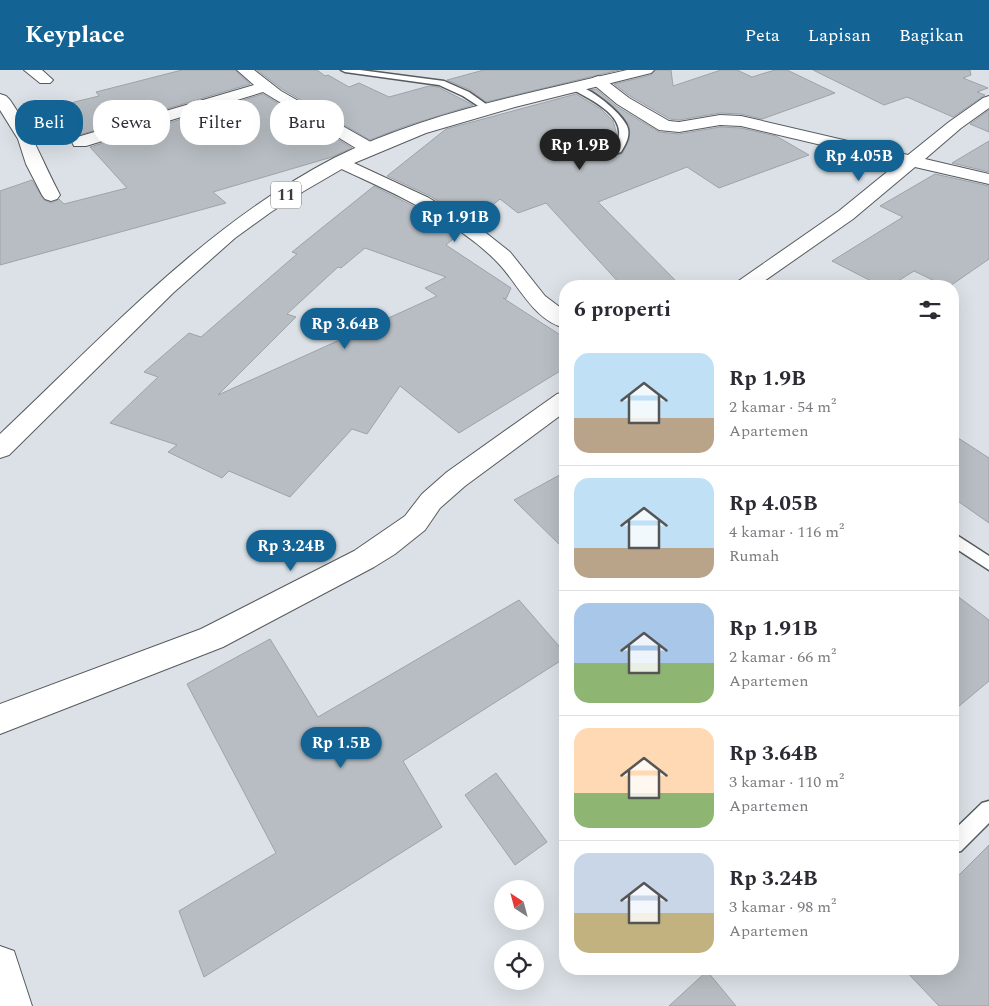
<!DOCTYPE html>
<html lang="id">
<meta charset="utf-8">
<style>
body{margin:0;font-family:Spectral,serif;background:#f7f7f7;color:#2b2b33;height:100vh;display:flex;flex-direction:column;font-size:19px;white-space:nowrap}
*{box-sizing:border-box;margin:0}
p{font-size:16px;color:#7c7c81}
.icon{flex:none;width:28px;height:28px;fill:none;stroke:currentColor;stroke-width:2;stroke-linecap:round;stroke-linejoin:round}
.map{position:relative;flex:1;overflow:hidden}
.panel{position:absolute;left:559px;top:210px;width:400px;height:695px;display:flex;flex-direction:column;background:#fff;border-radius:20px;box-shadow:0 5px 20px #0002}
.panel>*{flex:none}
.top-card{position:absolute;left:15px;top:30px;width:469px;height:45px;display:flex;gap:10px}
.needle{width:32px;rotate:324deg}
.buttons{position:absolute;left:494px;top:810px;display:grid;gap:10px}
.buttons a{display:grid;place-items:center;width:50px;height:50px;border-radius:50%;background:#fff;box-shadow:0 5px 20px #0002;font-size:25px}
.price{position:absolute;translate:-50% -42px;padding:0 11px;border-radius:18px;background:#136395;color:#fff;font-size:16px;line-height:32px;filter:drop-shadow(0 1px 2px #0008)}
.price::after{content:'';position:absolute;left:50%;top:30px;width:15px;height:11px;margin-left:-8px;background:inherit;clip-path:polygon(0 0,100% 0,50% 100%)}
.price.selected{background:#222;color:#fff}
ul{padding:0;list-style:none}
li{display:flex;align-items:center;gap:15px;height:125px;padding:0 15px}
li+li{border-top:1px solid #e1e1e2}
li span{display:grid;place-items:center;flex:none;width:140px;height:100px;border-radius:15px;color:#555}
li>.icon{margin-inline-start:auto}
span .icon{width:60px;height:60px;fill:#fffc;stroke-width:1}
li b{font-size:21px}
h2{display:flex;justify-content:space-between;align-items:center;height:60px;padding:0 15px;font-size:21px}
.chip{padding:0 18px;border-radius:20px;background:#fff;box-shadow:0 5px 20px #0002;font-size:18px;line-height:45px}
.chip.selected{background:#136395;color:#fff}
header{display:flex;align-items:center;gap:30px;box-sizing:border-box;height:70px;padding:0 25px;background:#136395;color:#fff}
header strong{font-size:24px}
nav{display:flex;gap:28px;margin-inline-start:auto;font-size:18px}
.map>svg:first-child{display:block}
.building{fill:#b7bdc2;stroke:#9ea3a8;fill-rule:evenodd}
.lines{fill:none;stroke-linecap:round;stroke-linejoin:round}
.lane-casing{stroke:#565b5f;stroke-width:3}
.street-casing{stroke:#565b5f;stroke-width:2}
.highway-casing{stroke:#565b5f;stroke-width:2}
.lane{fill:#fff;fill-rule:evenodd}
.street{fill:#fff;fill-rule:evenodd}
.highway{fill:#fff;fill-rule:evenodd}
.labels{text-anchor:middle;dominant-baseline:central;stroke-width:4;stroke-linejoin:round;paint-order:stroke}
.shield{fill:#fff;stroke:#747576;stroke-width:1}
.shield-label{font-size:16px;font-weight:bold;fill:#383a3c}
</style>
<header>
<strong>Keyplace</strong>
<nav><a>Peta</a><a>Lapisan</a><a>Bagikan</a></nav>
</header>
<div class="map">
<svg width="989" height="936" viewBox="0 0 989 936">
<rect width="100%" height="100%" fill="#dbe1e6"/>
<!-- building -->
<path class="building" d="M 182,0 L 235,0 L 250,14 L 79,65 L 54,37 L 99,26 L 96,22 Z
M 257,0 L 317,0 L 325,6 L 328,5 L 349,17 L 359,13 L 389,27 L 429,16 L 438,17 L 473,35 L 403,57 L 370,70 L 282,19 Z
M 484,0 L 619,0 L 486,32 L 470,20 L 447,10 Z
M 656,0 L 671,0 L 673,16 L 721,0 L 737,0 L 752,7 L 775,0 L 787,0 L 835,23 L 762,49 L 741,44 L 720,43 L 679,50 L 670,49 L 630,26 L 614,14 L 651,5 Z
M 813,0 L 970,0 L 971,5 L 963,8 L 988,18 L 977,22 L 985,25 L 953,47 L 907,27 L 884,35 Z
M 596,19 L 616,36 L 659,62 L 679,64 L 720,57 L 741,58 L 776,66 L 809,85 L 719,118 L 687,97 L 598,132 L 681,216 L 622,216 L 546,133 L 518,143 L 500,129 L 472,152 L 430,126 L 387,106 L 446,59 L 576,24 L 601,39 L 613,51 L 617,65 L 611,80 L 617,85 L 622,84 L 629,70 L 629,55 L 612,35 L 591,20 Z
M 263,24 L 352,78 L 332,87 L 213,122 L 226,133 L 0,195 L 0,121 L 32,110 L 44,130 L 52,133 L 59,129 L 64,134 L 127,118 L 90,77 Z
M 989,40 L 989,62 L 970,54 Z
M 989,71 L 989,102 L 952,93 Z
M 935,104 L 989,116 L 989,189 L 950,216 L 945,216 L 914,201 L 890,216 L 881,216 L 832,191 L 903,147 L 880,136 Z
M 374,116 L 421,140 L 460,163 L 446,175 L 511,218 L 506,229 L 503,228 L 565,268 L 565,298 L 459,363 L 400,316 L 367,364 L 352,359 L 290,427 L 229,401 L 222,408 L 168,382 L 177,375 L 110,353 L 158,307 L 144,302 L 189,263 L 201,267 L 297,184 L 292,182 ZM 365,178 L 446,207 L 425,218 L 437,226 L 218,325 L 296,247 L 287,244 L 338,197 L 341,198 Z
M 952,364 L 989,388 L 989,453 L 952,427 Z
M 565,402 L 565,480 L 514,430 Z
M 952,522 L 989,550 L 989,611 L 952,642 Z
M 519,530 L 565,583 L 565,588 L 403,691 L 442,757 L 204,907 L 179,841 L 276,783 L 187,614 L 270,569 L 318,647 Z
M 496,703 L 547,772 L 515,795 L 465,725 Z
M 989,775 L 989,936 L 939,936 L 904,899 L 952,899 L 952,812 Z
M 707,901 L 736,936 L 669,936 Z"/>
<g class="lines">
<defs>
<path id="lane" d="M 341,0 L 360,0 L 444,11 L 469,22 L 493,39 L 486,41 L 463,26 L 439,15 L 345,2 Z
M 572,15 C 586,13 622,43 627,56 C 631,65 626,74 621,82 L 618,83 L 613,80 C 616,75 619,70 619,65 C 622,43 587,28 572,19 Z
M 952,462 L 989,486 L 989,500 L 952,476 Z
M 989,731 L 989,753 L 961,781 L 952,783 L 952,762 L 982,733 Z"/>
<path id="street" d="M 24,0 L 42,0 L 53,10 L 50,13 L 40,13 Z
M 237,0 L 254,0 L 281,21 L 376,75 L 379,79 L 376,83 L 370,84 L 364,83 L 263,22 L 86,76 L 74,76 L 72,72 L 74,68 L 254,15 Z
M 598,6 L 603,8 L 629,28 L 669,51 L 679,52 L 720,45 L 741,46 L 908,85 L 949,52 L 983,28 L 989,26 L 989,38 L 961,58 L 925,89 L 989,104 L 989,114 L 915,97 L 853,149 L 757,216 L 734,216 L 737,212 L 839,141 L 898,93 L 741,56 L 720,55 L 679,62 L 659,60 L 617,34 L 593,14 L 590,11 L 593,8 Z
M 0,24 L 6,26 L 10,30 C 31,60 43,93 60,125 L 57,129 L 51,131 L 45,129 L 42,125 L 26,94 L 18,69 L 0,40 Z
M 341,87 L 429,128 L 486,163 L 510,182 L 545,226 L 565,241 L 565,258 C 534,250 520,217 500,195 C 461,152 387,120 335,96 L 332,92 L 335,88 Z
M 565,322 L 565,342 L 465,416 L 440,438 L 425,460 L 395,484 L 374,497 L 223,577 L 0,664 L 0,634 L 201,559 L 354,481 L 405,446 L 422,424 L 447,402 L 557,324 Z
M 0,876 L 14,881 L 32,936 L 0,936 Z"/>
<path id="highway" d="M 627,0 L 654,0 L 651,3 L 515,37 L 426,63 L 347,96 L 304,121 L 271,142 L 235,168 L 173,223 L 9,385 L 0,388 L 0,364 C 104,266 205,155 334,88 C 423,43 531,23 627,0 Z"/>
</defs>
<!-- lane casing -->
<use href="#lane" class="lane-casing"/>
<!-- street casing -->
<use href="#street" class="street-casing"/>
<!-- highway casing -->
<use href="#highway" class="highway-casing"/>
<!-- lane -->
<use href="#lane" class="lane"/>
<!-- street -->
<use href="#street" class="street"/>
<!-- highway -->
<use href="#highway" class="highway"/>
</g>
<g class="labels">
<!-- shield labels -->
<rect class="shield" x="271" y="111.5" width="30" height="27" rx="4"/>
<g class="shield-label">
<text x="286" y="125">11</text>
</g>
</g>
</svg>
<div class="buttons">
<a><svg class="needle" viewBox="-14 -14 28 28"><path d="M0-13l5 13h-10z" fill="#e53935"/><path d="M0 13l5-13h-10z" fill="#7c7c81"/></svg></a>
<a><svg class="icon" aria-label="locate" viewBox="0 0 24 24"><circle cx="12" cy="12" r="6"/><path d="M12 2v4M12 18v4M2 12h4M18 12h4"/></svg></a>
</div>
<b class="price selected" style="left:580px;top:101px">Rp 1.9B</b>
<b class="price" style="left:859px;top:112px">Rp 4.05B</b>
<b class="price" style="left:455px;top:173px">Rp 1.91B</b>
<b class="price" style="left:345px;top:280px">Rp 3.64B</b>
<b class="price" style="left:291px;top:502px">Rp 3.24B</b>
<b class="price" style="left:341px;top:699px">Rp 1.5B</b>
<div class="top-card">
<a class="chip selected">Beli</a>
<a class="chip">Sewa</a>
<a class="chip">Filter</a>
<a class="chip">Baru</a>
</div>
<section class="panel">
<h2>6 properti<svg class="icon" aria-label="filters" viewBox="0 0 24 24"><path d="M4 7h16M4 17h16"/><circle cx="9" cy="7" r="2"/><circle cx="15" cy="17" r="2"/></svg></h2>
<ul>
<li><span style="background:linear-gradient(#bfe0f5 65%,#b9a48a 0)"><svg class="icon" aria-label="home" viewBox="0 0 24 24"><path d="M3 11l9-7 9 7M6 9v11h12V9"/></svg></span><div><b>Rp 1.9B</b><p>2 kamar · 54 m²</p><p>Apartemen</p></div></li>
<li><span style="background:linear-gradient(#bfe0f5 70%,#b9a48a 0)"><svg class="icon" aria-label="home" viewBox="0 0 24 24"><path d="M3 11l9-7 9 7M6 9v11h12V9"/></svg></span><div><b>Rp 4.05B</b><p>4 kamar · 116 m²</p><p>Rumah</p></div></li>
<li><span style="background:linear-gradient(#a9c7e8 60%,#8fb573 0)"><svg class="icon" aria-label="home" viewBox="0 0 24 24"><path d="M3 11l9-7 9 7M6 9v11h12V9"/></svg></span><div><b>Rp 1.91B</b><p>2 kamar · 66 m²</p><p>Apartemen</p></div></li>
<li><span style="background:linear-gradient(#ffd9b3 65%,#8fb573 0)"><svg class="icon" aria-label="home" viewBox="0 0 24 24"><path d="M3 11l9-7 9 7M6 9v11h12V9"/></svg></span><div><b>Rp 3.64B</b><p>3 kamar · 110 m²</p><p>Apartemen</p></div></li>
<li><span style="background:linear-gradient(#c9d6e8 60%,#c2b280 0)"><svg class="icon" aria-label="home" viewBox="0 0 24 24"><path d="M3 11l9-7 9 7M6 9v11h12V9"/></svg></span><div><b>Rp 3.24B</b><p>3 kamar · 98 m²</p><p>Apartemen</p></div></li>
</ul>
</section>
</div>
